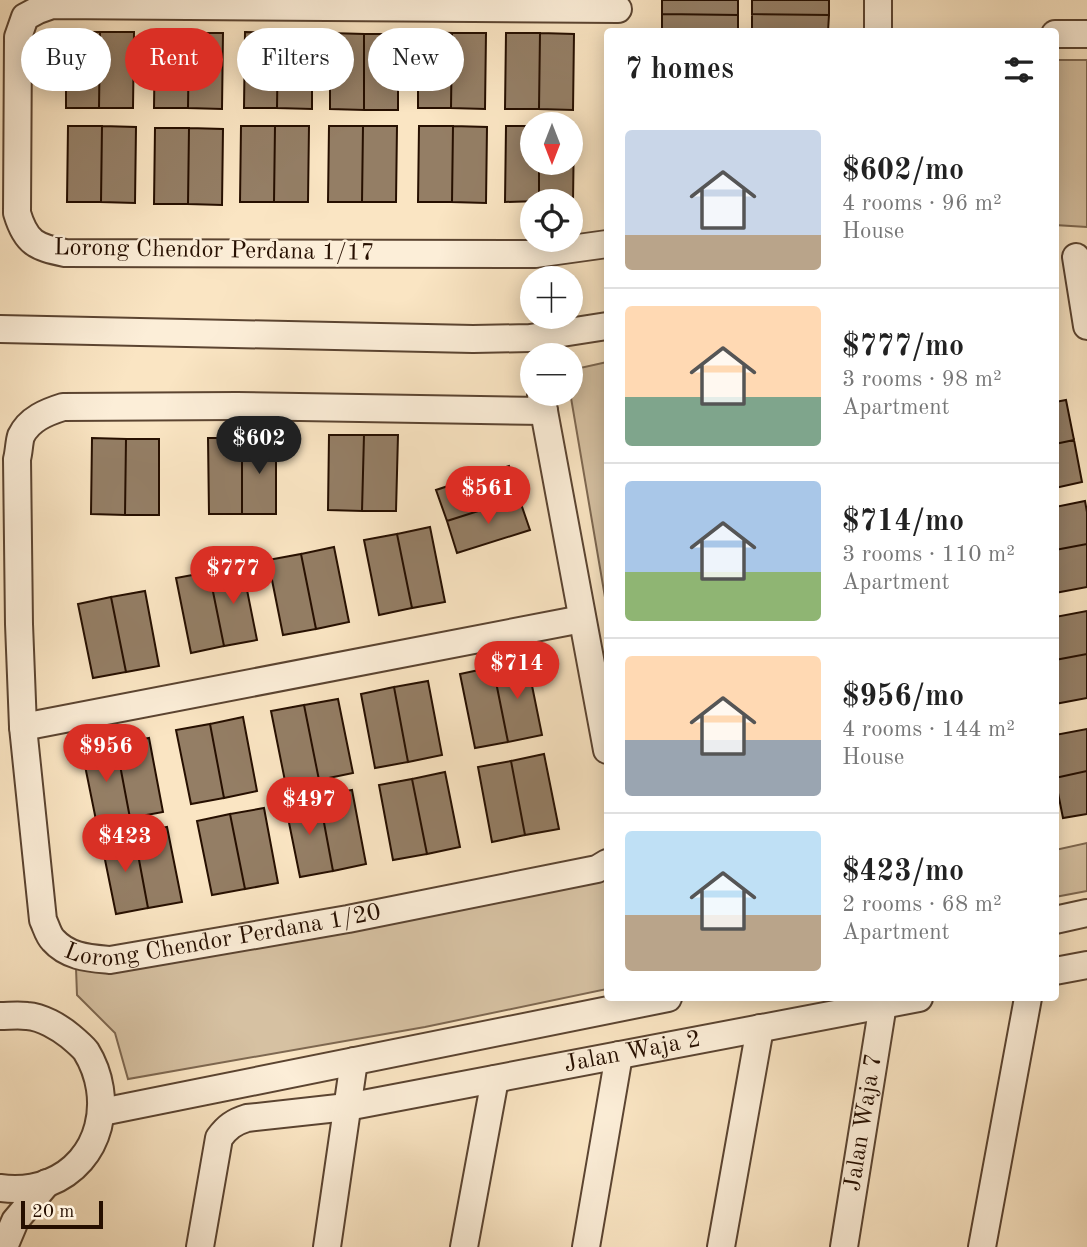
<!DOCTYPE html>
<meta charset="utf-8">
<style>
body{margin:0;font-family:"Old Standard TT",serif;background:#f2f2f2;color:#222;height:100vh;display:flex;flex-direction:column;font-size:26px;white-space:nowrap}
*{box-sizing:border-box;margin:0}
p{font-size:23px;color:#767676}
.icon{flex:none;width:38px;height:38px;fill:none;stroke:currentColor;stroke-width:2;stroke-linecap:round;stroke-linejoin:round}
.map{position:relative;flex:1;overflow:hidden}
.panel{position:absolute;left:604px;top:28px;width:455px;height:973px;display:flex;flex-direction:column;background:#fff;border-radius:7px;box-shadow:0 4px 18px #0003}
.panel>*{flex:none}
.banner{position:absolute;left:21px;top:28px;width:478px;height:63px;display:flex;gap:14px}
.needle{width:46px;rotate:180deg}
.controls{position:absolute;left:520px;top:112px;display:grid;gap:14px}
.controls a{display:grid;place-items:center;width:63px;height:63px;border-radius:50%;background:#fff;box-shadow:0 4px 18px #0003;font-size:35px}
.scale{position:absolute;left:21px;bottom:18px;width:82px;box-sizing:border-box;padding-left:7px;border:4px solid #260f00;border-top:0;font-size:19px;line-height:24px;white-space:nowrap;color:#260f00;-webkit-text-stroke:5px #fceed8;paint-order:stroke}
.price{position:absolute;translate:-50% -60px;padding:0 16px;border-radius:24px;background:#d93025;color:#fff;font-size:23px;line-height:46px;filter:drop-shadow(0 2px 4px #0008)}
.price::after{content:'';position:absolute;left:50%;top:42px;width:21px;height:16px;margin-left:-10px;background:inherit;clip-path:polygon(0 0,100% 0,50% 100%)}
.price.current{background:#222;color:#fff}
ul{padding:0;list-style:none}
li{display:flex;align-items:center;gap:21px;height:175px;padding:0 21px}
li+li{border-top:2px solid #e0e0e0}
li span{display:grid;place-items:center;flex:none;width:196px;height:140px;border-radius:7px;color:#555}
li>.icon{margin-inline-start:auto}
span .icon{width:84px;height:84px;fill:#fffc;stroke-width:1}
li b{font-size:30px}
h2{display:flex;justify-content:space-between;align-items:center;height:84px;padding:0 21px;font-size:30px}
.tag{padding:0 24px;border-radius:32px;background:#fff;box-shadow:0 4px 18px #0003;font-size:24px;line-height:63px}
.tag.current{background:#d93025;color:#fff}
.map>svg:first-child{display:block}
.green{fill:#d6c1a2;stroke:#7e6851;stroke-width:2}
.building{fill:#947e65;stroke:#260f00;stroke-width:2}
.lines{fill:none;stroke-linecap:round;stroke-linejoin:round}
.minor-casing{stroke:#5b4431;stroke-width:30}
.minor{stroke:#fceed8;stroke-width:26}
.labels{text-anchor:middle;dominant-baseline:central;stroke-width:5;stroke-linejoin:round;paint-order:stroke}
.street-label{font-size:24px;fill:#260f00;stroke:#fceed8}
</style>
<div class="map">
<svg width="1087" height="1247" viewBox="0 0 1087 1247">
<rect width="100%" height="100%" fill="#fae5c3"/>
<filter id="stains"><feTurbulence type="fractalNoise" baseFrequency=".00286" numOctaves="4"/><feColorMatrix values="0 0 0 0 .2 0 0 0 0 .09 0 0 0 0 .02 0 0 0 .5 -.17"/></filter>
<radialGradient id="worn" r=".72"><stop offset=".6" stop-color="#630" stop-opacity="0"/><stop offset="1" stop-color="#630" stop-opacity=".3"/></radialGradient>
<!-- green -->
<path class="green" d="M 1055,60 L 1087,60 L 1087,227 L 1055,225 Z
M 607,362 L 607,609 L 570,392 L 571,370 Z
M 1087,843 L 1087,891 L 1055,897 L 1055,850 Z
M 607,877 L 607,989 L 425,1027 L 128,1079 L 115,1033 L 77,995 L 76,968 Z"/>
<!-- building -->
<path class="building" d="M 662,0 L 738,0 L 738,15 L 662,14 Z
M 752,0 L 829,0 L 829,15 L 752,14 Z
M 662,14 L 738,15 L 738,32 L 662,32 Z
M 752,14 L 829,15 L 828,32 L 752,32 Z
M 66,32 L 100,32 L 99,108 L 66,108 Z
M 100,32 L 134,32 L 133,108 L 99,108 Z
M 155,32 L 189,33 L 188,108 L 154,108 Z
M 245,32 L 278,33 L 277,108 L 244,108 Z
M 418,32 L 452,33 L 451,108 L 418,108 Z
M 189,33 L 223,33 L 222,109 L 188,108 Z
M 278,33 L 312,33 L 312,109 L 277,108 Z
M 330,33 L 364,34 L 364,110 L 330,109 Z
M 452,33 L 486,33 L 485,109 L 451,108 Z
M 506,33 L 540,33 L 539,109 L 505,109 Z
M 540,33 L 574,34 L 573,110 L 539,109 Z
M 364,34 L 398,34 L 398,110 L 364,110 Z
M 68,126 L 102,126 L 101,202 L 67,202 Z
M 102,126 L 136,127 L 135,203 L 101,202 Z
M 241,126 L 275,126 L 274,202 L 240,202 Z
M 275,126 L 309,126 L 308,202 L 274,202 Z
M 329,126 L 363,126 L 362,202 L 328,202 Z
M 363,126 L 397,126 L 396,202 L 362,202 Z
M 419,126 L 453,126 L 452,202 L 418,202 Z
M 453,126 L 487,127 L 486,203 L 452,202 Z
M 506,126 L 532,126 L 532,163 L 539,163 L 539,201 L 505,202 Z
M 570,126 L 574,126 L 573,202 L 539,201 L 539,163 L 570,163 Z
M 155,128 L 189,128 L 188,204 L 154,204 Z
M 189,128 L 223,129 L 222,205 L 188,204 Z
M 1066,400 L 1074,440 L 1055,444 L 1055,402 Z
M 329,435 L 364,435 L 362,511 L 328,510 Z
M 364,435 L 398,435 L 396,511 L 362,511 Z
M 92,438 L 126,439 L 125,515 L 91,514 Z
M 208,438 L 242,438 L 242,514 L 209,514 Z
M 242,438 L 276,438 L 276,514 L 242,514 Z
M 126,439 L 159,439 L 159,515 L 125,515 Z
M 1074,440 L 1082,482 L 1055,488 L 1055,444 Z
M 509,466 L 519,498 L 447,521 L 436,490 Z
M 519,498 L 530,530 L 457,553 L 447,521 Z
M 1085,501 L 1087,512 L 1087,544 L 1055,550 L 1055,507 Z
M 430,527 L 445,602 L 412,608 L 397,534 Z
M 397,534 L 412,608 L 379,615 L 364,540 Z
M 1087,544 L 1087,587 L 1055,593 L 1055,550 Z
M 334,547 L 349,622 L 316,629 L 301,554 Z
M 301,554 L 316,629 L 283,635 L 268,560 Z
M 242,565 L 257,640 L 224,646 L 209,572 Z
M 209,572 L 224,646 L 191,653 L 176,578 Z
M 145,591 L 159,666 L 126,672 L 111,597 Z
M 111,597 L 126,672 L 93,678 L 78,604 Z
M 1087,611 L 1087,654 L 1055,660 L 1055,617 Z
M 1087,654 L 1087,698 L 1055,704 L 1055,660 Z
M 527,661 L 542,735 L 508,742 L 493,667 Z
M 493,667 L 508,742 L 475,748 L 460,674 Z
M 428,681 L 442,755 L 408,762 L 394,687 Z
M 394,687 L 408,762 L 375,768 L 361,694 Z
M 338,699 L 353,773 L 319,780 L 304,705 Z
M 304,705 L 319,780 L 286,786 L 271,711 Z
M 243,717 L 257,791 L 224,798 L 210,724 Z
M 210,724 L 224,798 L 191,804 L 176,730 Z
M 1087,729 L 1087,771 L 1055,778 L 1055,735 Z
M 149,738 L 163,812 L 130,818 L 116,744 Z
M 116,744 L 130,818 L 97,825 L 82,751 Z
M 544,754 L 559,829 L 525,835 L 511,761 Z
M 511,761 L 525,835 L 492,842 L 478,767 Z
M 1087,771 L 1087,814 L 1063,818 L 1055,778 Z
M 445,772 L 460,847 L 427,854 L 412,779 Z
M 412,779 L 427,854 L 393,860 L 379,785 Z
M 352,790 L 366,864 L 333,871 L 319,796 Z
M 319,796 L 333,871 L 300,877 L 285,803 Z
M 264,808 L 278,883 L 245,889 L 230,814 Z
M 230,814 L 245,889 L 212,895 L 197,821 Z
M 167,827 L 182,902 L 148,908 L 134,833 Z
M 134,833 L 148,908 L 116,914 L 101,840 Z"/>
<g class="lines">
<defs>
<g id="minor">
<path d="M 878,32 L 878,0"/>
<path d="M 1055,34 L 1087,34"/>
<path d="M 607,244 L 535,254 L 65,253 C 36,247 26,243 17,213 L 18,37 L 25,17 L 38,10 L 52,5 L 618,9"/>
<path d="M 1076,257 L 1087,326"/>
<path d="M 0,329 L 473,339 L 530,338 L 607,326"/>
<path d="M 541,395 L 607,750"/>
<path id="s1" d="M 544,411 L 237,406 L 63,407 C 47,412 29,419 21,436 C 19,442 19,452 17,459 L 19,624 L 23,727 L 43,920 C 46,926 48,935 53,940 C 68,957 89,958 110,960 L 348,919 L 597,869 L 607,863"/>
<path d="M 23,727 L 582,619"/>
<path d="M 1055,920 L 1087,913"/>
<path d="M 1055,971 L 1087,965"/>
<path d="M 0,1016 C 9,1016 18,1015 27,1016 C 42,1017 59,1027 70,1036 C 76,1041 82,1046 86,1051 C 115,1098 102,1162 48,1183 C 33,1189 16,1190 0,1188"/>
<path d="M 102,1112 L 668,998"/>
<path d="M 4,1247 L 15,1221 L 47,1183"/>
<path id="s2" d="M 200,1247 L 219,1138 C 227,1127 234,1122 247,1118 L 347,1107 L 919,998"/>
<path d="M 327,1247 L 354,1061"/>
<path d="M 464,1247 L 495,1079"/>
<path d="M 586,1247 L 619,1055"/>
<path d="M 721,1247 L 760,1028"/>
<path id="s3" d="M 844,1247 L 884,998"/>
<path d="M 982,1247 L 1028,998"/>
</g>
</defs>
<!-- minor casing -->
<use href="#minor" class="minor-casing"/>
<!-- minor -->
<use href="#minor" class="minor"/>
</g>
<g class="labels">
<!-- street labels -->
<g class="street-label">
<text transform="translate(214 251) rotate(1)">Lorong Chendor Perdana 1/17</text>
<text stroke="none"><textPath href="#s1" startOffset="1218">Lorong Chendor Perdana 1/20</textPath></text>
<text stroke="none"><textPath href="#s2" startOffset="537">Jalan Waja 2</textPath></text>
<text stroke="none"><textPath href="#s3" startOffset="126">Jalan Waja 7</textPath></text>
</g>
</g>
<rect width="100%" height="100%" filter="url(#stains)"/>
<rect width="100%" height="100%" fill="url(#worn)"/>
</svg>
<div class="controls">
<a><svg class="needle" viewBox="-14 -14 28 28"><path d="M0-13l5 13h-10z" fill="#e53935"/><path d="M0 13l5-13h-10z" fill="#767676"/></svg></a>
<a><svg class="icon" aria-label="locate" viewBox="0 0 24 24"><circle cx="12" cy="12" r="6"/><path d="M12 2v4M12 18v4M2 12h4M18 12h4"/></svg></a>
<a>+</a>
<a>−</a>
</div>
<div class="scale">20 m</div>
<b class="price current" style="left:259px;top:476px">$602</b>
<b class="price" style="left:488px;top:526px">$561</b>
<b class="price" style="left:233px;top:606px">$777</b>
<b class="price" style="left:517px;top:701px">$714</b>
<b class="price" style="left:106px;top:784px">$956</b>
<b class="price" style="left:309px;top:837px">$497</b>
<b class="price" style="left:125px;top:874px">$423</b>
<div class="banner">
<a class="tag">Buy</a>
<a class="tag current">Rent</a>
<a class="tag">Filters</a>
<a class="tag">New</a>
</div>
<section class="panel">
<h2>7 homes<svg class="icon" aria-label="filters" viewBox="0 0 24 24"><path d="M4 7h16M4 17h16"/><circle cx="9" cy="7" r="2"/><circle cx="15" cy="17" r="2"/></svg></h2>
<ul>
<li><span style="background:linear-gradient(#c9d6e8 75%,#b9a48a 0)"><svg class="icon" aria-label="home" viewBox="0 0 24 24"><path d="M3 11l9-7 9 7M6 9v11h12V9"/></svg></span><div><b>$602/mo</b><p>4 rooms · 96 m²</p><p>House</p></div></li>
<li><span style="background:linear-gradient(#ffd9b3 65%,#7fa58c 0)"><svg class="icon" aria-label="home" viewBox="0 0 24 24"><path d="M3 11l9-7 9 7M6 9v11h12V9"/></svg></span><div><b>$777/mo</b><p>3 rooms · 98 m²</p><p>Apartment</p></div></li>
<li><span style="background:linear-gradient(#a9c7e8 65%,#8fb573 0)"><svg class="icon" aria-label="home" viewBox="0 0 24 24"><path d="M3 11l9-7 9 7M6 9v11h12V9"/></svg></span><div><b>$714/mo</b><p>3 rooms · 110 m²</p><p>Apartment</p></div></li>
<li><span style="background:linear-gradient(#ffd9b3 60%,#9aa5b1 0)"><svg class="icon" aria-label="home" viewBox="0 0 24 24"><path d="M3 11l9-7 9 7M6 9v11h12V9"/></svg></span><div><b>$956/mo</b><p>4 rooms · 144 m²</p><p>House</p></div></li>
<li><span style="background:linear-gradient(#bfe0f5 60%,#b9a48a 0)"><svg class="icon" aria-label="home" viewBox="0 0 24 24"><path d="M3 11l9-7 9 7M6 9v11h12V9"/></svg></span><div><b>$423/mo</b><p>2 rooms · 68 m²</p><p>Apartment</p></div></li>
</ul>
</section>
</div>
